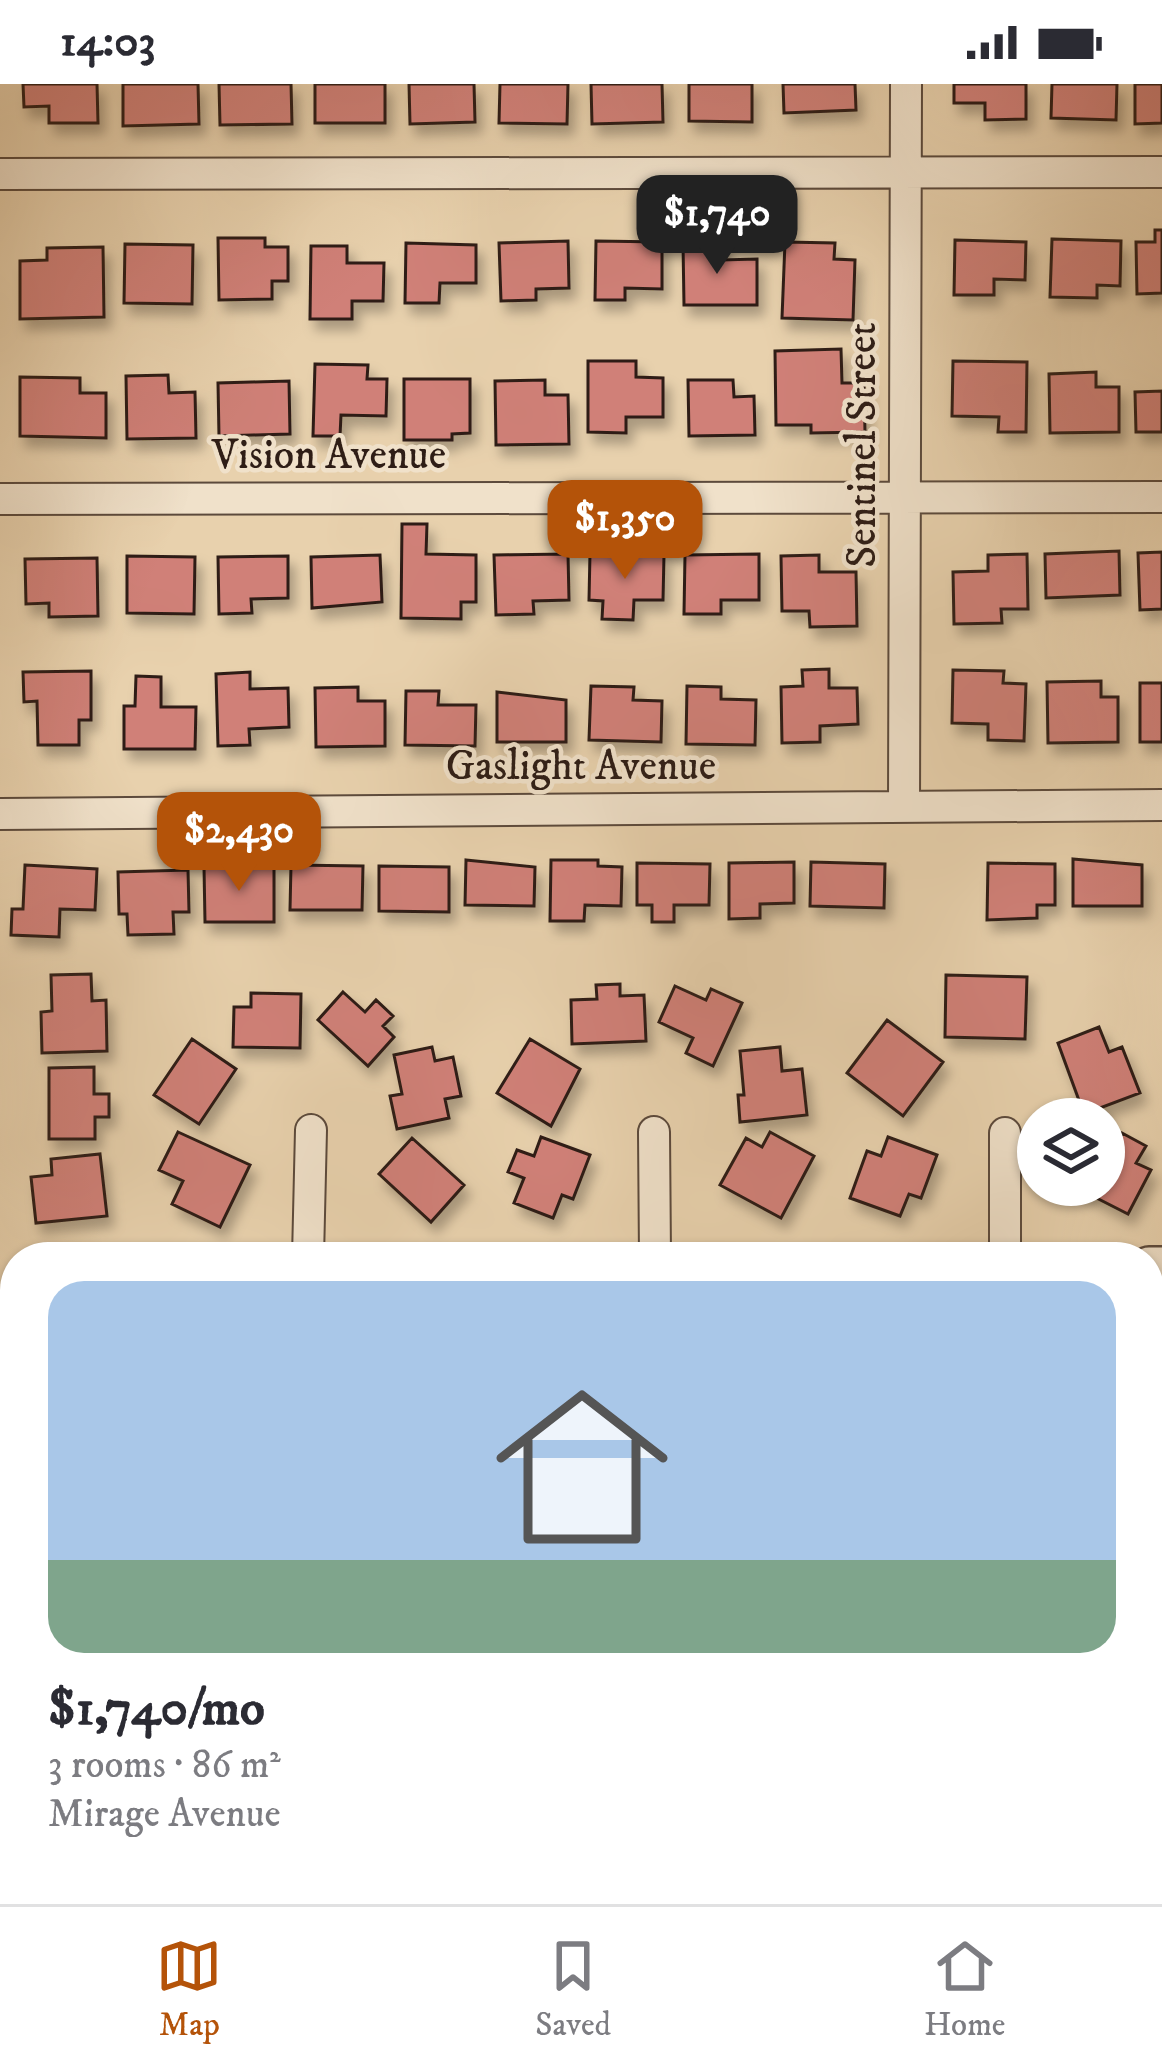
<!DOCTYPE html>
<meta charset="utf-8">
<style>
body{margin:0;font-family:"IM FELL DW Pica",serif;background:#f7f7f7;color:#2b2b33;height:100vh;display:flex;flex-direction:column;font-size:45px;white-space:nowrap}
*{box-sizing:border-box;margin:0}
p{font-size:39px;color:#7c7c81}
.icon{flex:none;width:66px;height:66px;fill:none;stroke:currentColor;stroke-width:2;stroke-linecap:round;stroke-linejoin:round}
.map{position:relative;flex:1;overflow:hidden}
.drawer{position:absolute;left:0px;top:1158px;width:1164px;height:663px;display:flex;flex-direction:column;background:#fff;border-radius:48px 48px 0 0;box-shadow:0 3px 9px #0004}
.drawer>*{flex:none}
.controls{position:absolute;left:1017px;top:1014px;display:grid;gap:24px}
.controls a{display:grid;place-items:center;width:108px;height:108px;border-radius:50%;background:#fff;box-shadow:0 3px 9px #0004;font-size:60px}
.price{position:absolute;translate:-50% -102px;padding:0 27px;border-radius:24px;background:#b45309;color:#fff;font-size:39px;line-height:78px;filter:drop-shadow(0 3px 6px #0008)}
.price::after{content:'';position:absolute;left:50%;top:72px;width:36px;height:27px;margin-left:-18px;background:inherit;clip-path:polygon(0 0,100% 0,50% 100%)}
.price.on{background:#222;color:#fff}
ul{padding:0;list-style:none}
li{display:grid;align-content:center;gap:24px;height:636px;padding:0 48px}
li span{display:grid;place-items:center;height:372px;border-radius:36px;color:#555}
li>.icon{margin-inline-start:auto}
span .icon{width:216px;height:216px;fill:#fffc;stroke-width:1}
li b{font-size:51px}
.status{display:flex;justify-content:space-between;align-items:center;height:84px;padding:0 60px;background:#fff;direction:ltr}
.status svg{height:33px;fill:currentColor}
.tabs{display:flex;justify-content:space-around;align-items:center;height:168px;border-top:3px solid #e1e1e2;background:#fff;font-size:33px;color:#7c7c81}
.tabs a{display:grid;justify-items:center;gap:6px}
.tabs .on{color:#b45309}
.map>svg:first-child{display:block}
.building{fill:#d08078;stroke:#2e1d16;stroke-width:3;filter:url(#shadow)}
.lines{fill:none;stroke-linecap:round;stroke-linejoin:round}
.minor-casing{stroke:#5c4a3c;stroke-width:34}
.tertiary-casing{stroke:#5c4a3c;stroke-width:44}
.minor{stroke:#f0e1ca;stroke-width:30}
.tertiary{stroke:#f0e1ca;stroke-width:39}
.labels{text-anchor:middle;dominant-baseline:central;stroke-width:9;stroke-linejoin:round;paint-order:stroke}
.street-label{font-size:42px;fill:#2e1d16;stroke:#f0e1ca}
</style>
<div class="status"><b>14:03</b><svg viewBox="0 0 49 12"><path d="M0 12V9h3v3zM5 12V6h3v6zM10 12V3h3v9zM15 12V0h3v12zM26 1h20v11H26zM47 4h2v5h-2z"/></svg></div>
<div class="map">
<svg width="1162" height="1820" viewBox="0 0 1162 1820">
<defs>
<filter id="shadow"><feDropShadow dx="6" dy="10" stdDeviation="6" flood-color="#0004"/></filter>
</defs>
<rect width="100%" height="100%" fill="#e8d1ad"/>
<filter id="stains"><feTurbulence type="fractalNoise" baseFrequency=".00167" numOctaves="4"/><feColorMatrix values="0 0 0 0 .2 0 0 0 0 .09 0 0 0 0 .02 0 0 0 .5 -.17"/></filter>
<radialGradient id="worn" r=".72"><stop offset=".6" stop-color="#630" stop-opacity="0"/><stop offset="1" stop-color="#630" stop-opacity=".3"/></radialGradient>
<!-- building -->
<path class="building" d="M 23,0 L 97,0 L 98,39 L 49,39 L 49,22 L 24,23 Z
M 123,0 L 198,0 L 199,40 L 123,42 Z
M 219,0 L 291,0 L 292,40 L 220,41 Z
M 315,0 L 385,0 L 385,39 L 315,39 Z
M 409,0 L 474,0 L 475,38 L 410,40 Z
M 500,0 L 568,0 L 567,40 L 499,39 Z
M 591,0 L 662,0 L 663,38 L 592,40 Z
M 689,0 L 752,0 L 752,38 L 689,37 Z
M 783,0 L 855,0 L 856,26 L 784,29 Z
M 954,0 L 1026,0 L 1026,35 L 985,36 L 985,19 L 954,19 Z
M 1052,0 L 1117,0 L 1116,36 L 1051,34 Z
M 1135,0 L 1162,0 L 1162,39 L 1135,40 Z
M 1155,146 L 1162,146 L 1162,209 L 1137,210 L 1136,158 L 1155,158 Z
M 218,154 L 265,154 L 265,163 L 288,163 L 288,197 L 272,197 L 272,215 L 219,216 Z
M 1052,155 L 1121,157 L 1120,202 L 1097,201 L 1097,214 L 1050,213 Z
M 955,156 L 1026,158 L 1025,196 L 994,195 L 994,211 L 954,211 Z
M 568,157 L 569,204 L 536,205 L 536,216 L 501,217 L 499,159 Z
M 596,157 L 662,158 L 662,205 L 625,204 L 625,216 L 595,216 Z
M 785,158 L 835,159 L 834,175 L 855,176 L 853,236 L 782,234 Z
M 406,159 L 476,161 L 476,199 L 440,199 L 439,219 L 405,219 Z
M 683,159 L 721,159 L 721,176 L 757,175 L 757,221 L 684,221 Z
M 125,160 L 193,161 L 192,220 L 124,219 Z
M 311,162 L 347,162 L 347,179 L 384,179 L 383,217 L 352,217 L 352,235 L 310,235 Z
M 103,163 L 104,233 L 20,235 L 20,177 L 47,176 L 47,164 Z
M 841,265 L 842,299 L 864,299 L 865,348 L 811,349 L 811,341 L 776,341 L 775,267 Z
M 588,277 L 636,277 L 636,293 L 663,294 L 663,333 L 626,333 L 626,349 L 588,348 Z
M 953,277 L 1027,278 L 1026,348 L 998,348 L 999,333 L 952,332 Z
M 315,280 L 368,281 L 367,295 L 387,295 L 386,332 L 341,331 L 340,352 L 313,352 Z
M 1096,288 L 1096,303 L 1119,303 L 1119,348 L 1050,349 L 1049,290 Z
M 168,291 L 169,309 L 195,308 L 196,354 L 127,355 L 126,292 Z
M 20,293 L 80,294 L 80,309 L 106,309 L 106,354 L 20,352 Z
M 404,295 L 470,295 L 470,349 L 452,350 L 452,356 L 404,356 Z
M 545,296 L 545,311 L 568,311 L 569,360 L 496,361 L 495,297 Z
M 688,296 L 733,296 L 734,313 L 754,312 L 755,351 L 689,352 Z
M 289,297 L 290,350 L 219,352 L 218,299 Z
M 1162,307 L 1162,348 L 1136,348 L 1135,308 Z
M 402,440 L 427,440 L 426,470 L 476,471 L 476,518 L 461,518 L 461,535 L 401,534 Z
M 1119,467 L 1120,511 L 1046,514 L 1045,470 Z
M 1162,468 L 1162,525 L 1140,526 L 1138,469 Z
M 590,469 L 664,471 L 663,516 L 634,516 L 633,536 L 602,535 L 603,517 L 589,516 Z
M 568,470 L 569,516 L 533,517 L 534,530 L 496,531 L 494,471 Z
M 759,470 L 759,516 L 721,516 L 721,530 L 684,530 L 685,471 Z
M 1027,470 L 1028,525 L 1001,525 L 1002,539 L 954,540 L 953,488 L 988,487 L 988,471 Z
M 380,471 L 382,518 L 312,524 L 311,473 Z
M 819,471 L 819,488 L 856,488 L 857,542 L 810,543 L 809,527 L 782,527 L 781,472 Z
M 127,472 L 195,473 L 194,530 L 127,529 Z
M 288,472 L 288,514 L 251,515 L 252,529 L 219,530 L 218,473 Z
M 97,474 L 98,532 L 49,533 L 49,519 L 26,520 L 25,475 Z
M 829,585 L 829,604 L 857,604 L 858,640 L 820,642 L 820,658 L 782,659 L 781,603 L 803,602 L 802,586 Z
M 953,586 L 1004,587 L 1003,599 L 1026,600 L 1024,657 L 988,656 L 988,640 L 952,639 Z
M 91,587 L 91,636 L 79,636 L 79,661 L 38,661 L 37,617 L 24,618 L 23,588 Z
M 250,588 L 250,605 L 288,604 L 289,643 L 249,645 L 250,661 L 218,662 L 216,590 Z
M 136,592 L 161,593 L 161,623 L 196,623 L 195,665 L 124,665 L 124,622 L 135,622 Z
M 1101,597 L 1101,613 L 1118,613 L 1118,658 L 1048,659 L 1047,598 Z
M 1140,599 L 1162,599 L 1162,658 L 1140,658 Z
M 591,602 L 634,603 L 633,616 L 662,617 L 661,658 L 589,656 Z
M 687,602 L 721,603 L 721,615 L 756,616 L 755,661 L 686,660 Z
M 358,603 L 358,617 L 385,617 L 385,662 L 316,663 L 315,604 Z
M 406,607 L 439,607 L 438,621 L 476,621 L 475,662 L 405,661 Z
M 497,608 L 566,616 L 566,658 L 497,658 Z
M 1073,775 L 1142,781 L 1142,822 L 1073,822 Z
M 466,776 L 535,783 L 534,822 L 465,821 Z
M 551,776 L 598,776 L 598,782 L 622,783 L 621,822 L 585,821 L 584,837 L 550,837 Z
M 794,778 L 794,819 L 760,820 L 760,834 L 729,835 L 729,779 Z
M 811,778 L 885,780 L 884,824 L 810,822 Z
M 637,779 L 710,780 L 709,821 L 674,821 L 674,838 L 652,838 L 652,821 L 637,821 Z
M 988,779 L 1055,780 L 1055,821 L 1037,821 L 1037,834 L 987,836 Z
M 25,781 L 97,785 L 95,826 L 60,825 L 59,853 L 11,851 L 12,825 L 23,825 Z
M 291,781 L 363,782 L 362,826 L 290,826 Z
M 274,782 L 274,838 L 205,838 L 204,783 Z
M 379,782 L 449,783 L 449,828 L 379,827 Z
M 188,786 L 189,828 L 173,828 L 174,850 L 128,851 L 127,830 L 119,830 L 118,788 Z
M 91,890 L 92,917 L 106,916 L 107,967 L 42,969 L 41,928 L 52,927 L 51,891 Z
M 946,891 L 1027,893 L 1025,955 L 945,953 Z
M 620,900 L 620,912 L 644,911 L 646,957 L 572,960 L 571,916 L 597,915 L 596,901 Z
M 675,902 L 706,916 L 711,905 L 742,919 L 713,982 L 686,969 L 693,954 L 659,938 Z
M 343,908 L 365,928 L 376,916 L 393,932 L 383,942 L 394,953 L 368,982 L 318,936 Z
M 251,909 L 301,910 L 300,964 L 233,963 L 234,923 L 251,923 Z
M 887,936 L 943,978 L 903,1032 L 847,989 Z
M 1099,943 L 1109,968 L 1122,963 L 1140,1009 L 1084,1030 L 1058,959 Z
M 192,955 L 236,985 L 199,1040 L 154,1011 Z
M 530,955 L 580,985 L 551,1042 L 497,1009 Z
M 432,963 L 435,977 L 453,973 L 461,1012 L 445,1015 L 449,1034 L 397,1045 L 390,1012 L 402,1010 L 394,971 Z
M 780,963 L 782,987 L 802,985 L 807,1031 L 740,1038 L 738,1011 L 744,1011 L 740,967 Z
M 94,983 L 94,1010 L 109,1010 L 109,1033 L 95,1033 L 95,1055 L 49,1055 L 49,984 Z
M 178,1048 L 250,1081 L 220,1143 L 172,1120 L 183,1097 L 159,1086 Z
M 770,1048 L 814,1072 L 781,1134 L 720,1101 L 746,1054 L 762,1063 Z
M 1122,1049 L 1146,1062 L 1136,1079 L 1151,1086 L 1128,1130 L 1071,1101 L 1104,1101 L 1104,1052 L 1117,1059 Z
M 541,1053 L 590,1071 L 573,1115 L 562,1111 L 553,1134 L 514,1119 L 524,1094 L 508,1088 L 517,1066 L 534,1072 Z
M 888,1053 L 937,1071 L 921,1114 L 909,1110 L 900,1132 L 850,1114 L 867,1067 L 881,1072 Z
M 412,1054 L 464,1101 L 431,1138 L 379,1090 Z
M 100,1070 L 107,1132 L 36,1139 L 31,1093 L 52,1091 L 51,1075 Z
M 1149,1249 L 1162,1249 L 1162,1298 L 1149,1298 Z
M 1149,1555 L 1162,1555 L 1162,1614 L 1149,1614 Z
M 1162,1692 L 1162,1749 L 1149,1749 L 1149,1693 Z
M 36,1806 L 88,1806 L 88,1813 L 103,1813 L 103,1820 L 36,1820 Z
M 211,1806 L 273,1806 L 265,1820 L 203,1820 Z"/>
<g class="lines">
<defs>
<path id="minor" d="M 0,90 L 1162,88
M 0,415 L 1162,413
M 904,723 L 906,0
M 0,730 L 1162,721
M 654,1048 L 655,1173
M 1005,1049 L 1005,1173
M 308,1173 L 311,1046
M 1149,1498 L 1162,1498
M 0,1507 L 15,1507
M 358,1820 L 595,1812 L 1162,1807"/>
<path id="tertiary" d="M 1149,1183 L 1162,1183
M 0,1245 L 15,1239"/>
</defs>
<!-- minor casing -->
<use href="#minor" class="minor-casing"/>
<!-- tertiary casing -->
<use href="#tertiary" class="tertiary-casing"/>
<!-- minor -->
<use href="#minor" class="minor"/>
<!-- tertiary -->
<use href="#tertiary" class="tertiary"/>
</g>
<g class="labels">
<!-- street labels -->
<g class="street-label">
<text transform="translate(863 361) rotate(-90)">Sentinel Street</text>
<text x="329" y="372">Vision Avenue</text>
<text x="581" y="683">Gaslight Avenue</text>
</g>
</g>
<rect width="100%" height="100%" filter="url(#stains)"/>
<rect width="100%" height="100%" fill="url(#worn)"/>
</svg>
<div class="controls">
<a><svg class="icon" aria-label="layers" viewBox="0 0 24 24"><path d="M12 4l9 5-9 5-9-5zM3 14l9 5 9-5"/></svg></a>
</div>
<b class="price on" style="left:717px;top:193px">$1,740</b>
<b class="price" style="left:625px;top:498px">$1,350</b>
<b class="price" style="left:239px;top:810px">$2,430</b>
<section class="drawer">
<ul>
<li><span style="background:linear-gradient(#a9c7e8 75%,#7fa58c 0)"><svg class="icon" aria-label="home" viewBox="0 0 24 24"><path d="M3 11l9-7 9 7M6 9v11h12V9"/></svg></span><div><b>$1,740/mo</b><p>3 rooms · 86 m²</p><p>Mirage Avenue</p></div></li>
</ul>
</section>
</div>
<nav class="tabs">
<a class="on"><svg class="icon" aria-label="map" viewBox="0 0 24 24"><path d="M3 6l6-2 6 2 6-2v14l-6 2-6-2-6 2zM9 4v14M15 6v14"/></svg>Map</a>
<a><svg class="icon" aria-label="saved" viewBox="0 0 24 24"><path d="M7 4h10v16l-5-4-5 4z"/></svg>Saved</a>
<a><svg class="icon" aria-label="home" viewBox="0 0 24 24"><path d="M3 11l9-7 9 7M6 9v11h12V9"/></svg>Home</a>
</nav>
